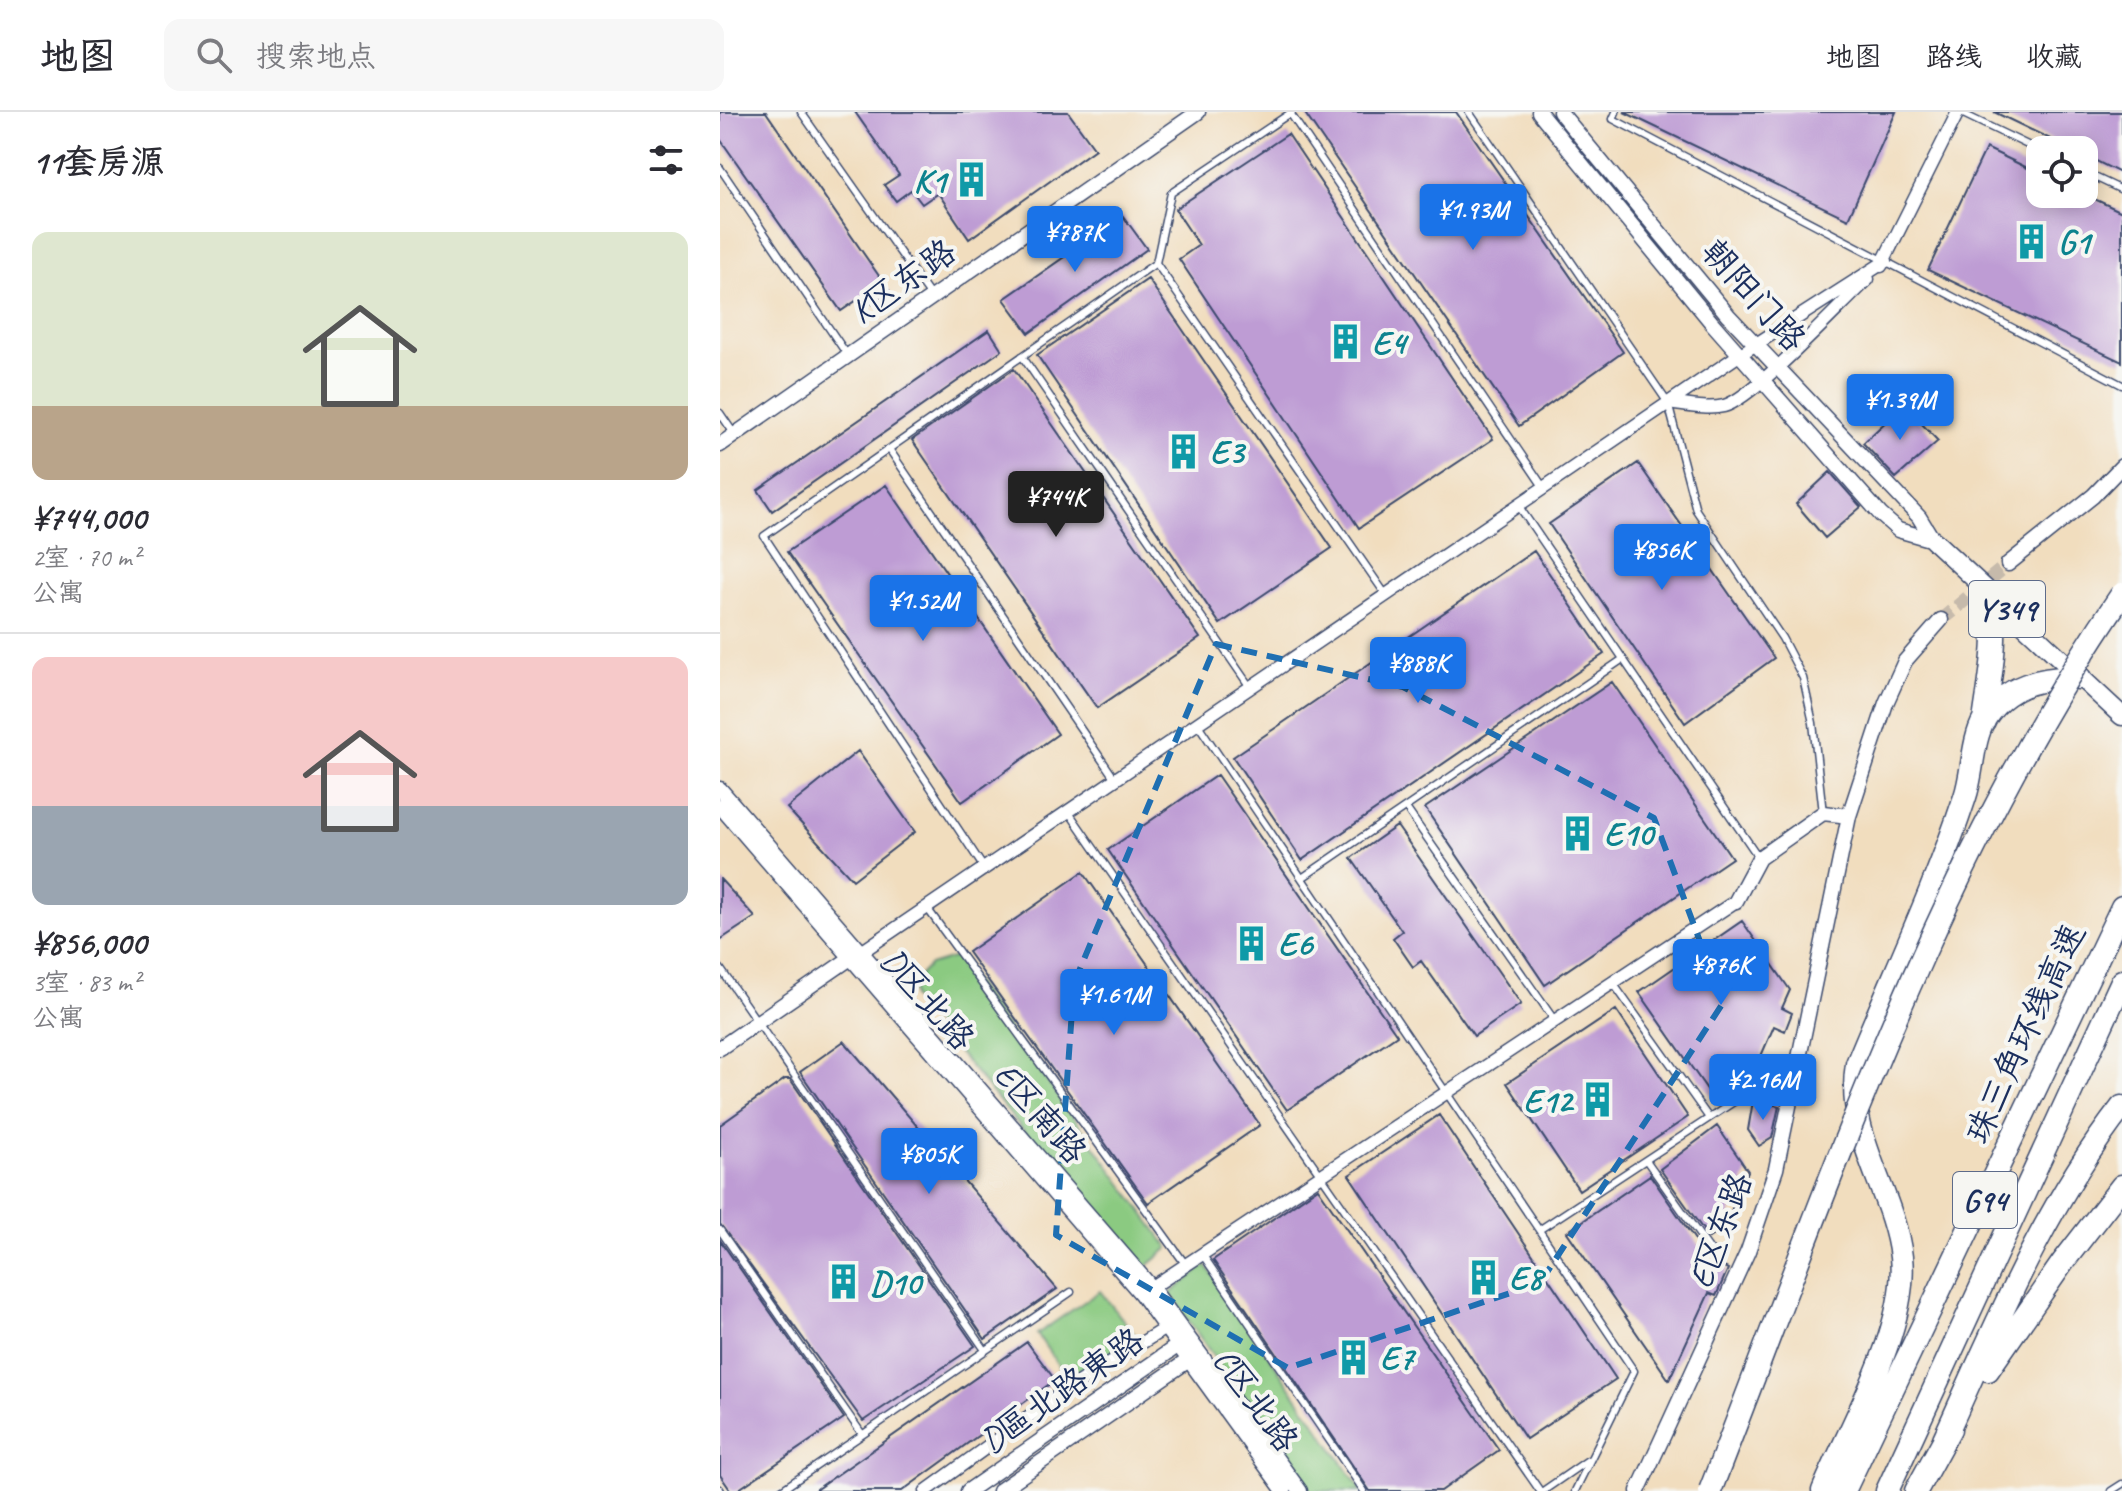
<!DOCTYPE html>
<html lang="zh">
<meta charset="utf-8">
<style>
body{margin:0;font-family:Caveat,"LXGW WenKai TC",sans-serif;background:#f7f7f7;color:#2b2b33;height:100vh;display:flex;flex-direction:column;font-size:30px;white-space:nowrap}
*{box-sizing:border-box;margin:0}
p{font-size:26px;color:#7c7c81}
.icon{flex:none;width:44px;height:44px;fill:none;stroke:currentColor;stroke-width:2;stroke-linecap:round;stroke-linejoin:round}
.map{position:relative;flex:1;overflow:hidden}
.panel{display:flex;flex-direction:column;background:#fff;width:720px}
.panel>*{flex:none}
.tools{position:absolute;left:1306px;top:24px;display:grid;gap:16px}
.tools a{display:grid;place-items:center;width:72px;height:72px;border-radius:16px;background:#fff;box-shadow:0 4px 20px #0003;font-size:40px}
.price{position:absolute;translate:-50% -68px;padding:0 18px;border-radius:8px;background:#1a73e8;color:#fff;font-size:26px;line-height:52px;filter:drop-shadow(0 2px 4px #0008)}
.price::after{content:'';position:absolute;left:50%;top:48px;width:24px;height:18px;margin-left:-12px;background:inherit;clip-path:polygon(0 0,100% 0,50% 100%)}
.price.current{background:#222;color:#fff}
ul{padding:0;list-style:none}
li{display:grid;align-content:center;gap:16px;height:424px;padding:0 32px}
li+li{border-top:2px solid #e1e1e2}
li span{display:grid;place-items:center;height:248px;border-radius:16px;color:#555}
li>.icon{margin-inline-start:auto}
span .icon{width:144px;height:144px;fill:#fffc;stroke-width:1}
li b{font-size:34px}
h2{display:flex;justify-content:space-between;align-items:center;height:96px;padding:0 32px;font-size:34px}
header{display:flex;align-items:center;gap:48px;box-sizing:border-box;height:112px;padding:0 40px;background:#fff;border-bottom:2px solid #e1e1e2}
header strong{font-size:38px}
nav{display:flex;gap:44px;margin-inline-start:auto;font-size:28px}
.search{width:560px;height:72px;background:#f7f7f7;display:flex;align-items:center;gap:20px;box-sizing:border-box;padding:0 28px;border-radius:16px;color:#7c7c81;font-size:30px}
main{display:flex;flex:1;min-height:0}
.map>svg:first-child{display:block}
.green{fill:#8bca81;stroke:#537c70;stroke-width:2}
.building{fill:#be9cd4}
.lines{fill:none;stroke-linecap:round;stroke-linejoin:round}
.tertiary-tunnel{stroke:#c6baab;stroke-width:14;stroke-dasharray:14 7;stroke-linecap:butt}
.service-casing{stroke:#3b496c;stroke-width:9}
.minor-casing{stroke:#3b496c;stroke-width:15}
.tertiary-casing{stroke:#3b496c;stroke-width:17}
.primary-casing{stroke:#3b496c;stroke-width:21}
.motorway-casing{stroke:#3b496c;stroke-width:25}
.service{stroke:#fff;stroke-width:6}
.minor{stroke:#fff;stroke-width:12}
.tertiary{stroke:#fff;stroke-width:14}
.primary{stroke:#fff;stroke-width:18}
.motorway{stroke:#fff;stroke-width:22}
.motorway-bridge-casing{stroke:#3b496c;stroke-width:25;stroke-linecap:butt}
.motorway-bridge{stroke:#fff;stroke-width:22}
.marked{fill:none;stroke:#1f6fb2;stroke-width:6;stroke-dasharray:16 10;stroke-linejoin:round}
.labels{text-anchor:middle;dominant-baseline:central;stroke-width:8;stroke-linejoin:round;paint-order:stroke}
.shield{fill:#f6f6f2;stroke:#5d6b8a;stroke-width:2}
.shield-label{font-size:32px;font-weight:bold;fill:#1b2f5e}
.culture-label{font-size:34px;font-weight:bold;fill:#0d838f;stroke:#f6f6f2;text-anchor:start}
.street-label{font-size:34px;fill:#1b2f5e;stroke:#f6f6f2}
</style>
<header>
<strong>地图</strong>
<div class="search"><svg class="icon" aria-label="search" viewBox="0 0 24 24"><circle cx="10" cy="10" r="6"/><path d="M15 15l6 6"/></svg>搜索地点</div>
<nav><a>地图</a><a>路线</a><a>收藏</a></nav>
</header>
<main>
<section class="panel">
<h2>11套房源<svg class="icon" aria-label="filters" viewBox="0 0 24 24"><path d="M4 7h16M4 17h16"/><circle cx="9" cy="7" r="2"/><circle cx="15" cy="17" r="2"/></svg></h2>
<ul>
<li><span style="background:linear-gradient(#dfe7d0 70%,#b9a48a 0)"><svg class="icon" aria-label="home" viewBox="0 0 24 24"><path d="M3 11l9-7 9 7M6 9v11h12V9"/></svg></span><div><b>¥744,000</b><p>2室 · 70 m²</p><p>公寓</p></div></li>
<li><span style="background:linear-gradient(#f6c9c9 60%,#9aa5b1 0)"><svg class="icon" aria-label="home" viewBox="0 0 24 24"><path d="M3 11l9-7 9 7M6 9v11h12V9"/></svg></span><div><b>¥856,000</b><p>3室 · 83 m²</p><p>公寓</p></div></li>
</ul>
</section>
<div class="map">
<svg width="1402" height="1379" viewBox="0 0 1402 1379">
<rect width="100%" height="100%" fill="#f6f6f2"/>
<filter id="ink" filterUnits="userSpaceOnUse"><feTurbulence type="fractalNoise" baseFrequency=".0125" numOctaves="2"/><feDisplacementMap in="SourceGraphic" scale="16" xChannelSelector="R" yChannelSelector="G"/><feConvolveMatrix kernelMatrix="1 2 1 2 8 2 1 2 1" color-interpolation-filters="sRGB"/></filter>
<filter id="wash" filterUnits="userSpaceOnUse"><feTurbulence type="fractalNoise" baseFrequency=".006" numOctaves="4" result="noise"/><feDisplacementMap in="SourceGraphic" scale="32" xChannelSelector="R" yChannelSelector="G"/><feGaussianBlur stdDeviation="1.8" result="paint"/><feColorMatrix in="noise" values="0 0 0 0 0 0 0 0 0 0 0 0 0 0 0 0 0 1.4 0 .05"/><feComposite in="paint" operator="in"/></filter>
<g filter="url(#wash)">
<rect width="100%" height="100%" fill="#f1ddbe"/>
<!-- green -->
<path class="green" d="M 236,845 L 449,1136 L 421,1159 L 193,886 L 192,871 L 210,853 Z
M 486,1153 L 642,1379 L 587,1379 L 450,1182 Z
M 380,1179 L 416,1224 L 349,1269 L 317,1222 Z"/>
<g id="blocks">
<!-- building -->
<path class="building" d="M 0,0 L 46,0 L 170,180 L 153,192 L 146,182 L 121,199 L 0,27 Z
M 135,0 L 348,0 L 375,37 L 249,127 L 218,81 L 202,92 L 191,78 L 176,89 L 164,73 L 179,63 Z
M 584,0 L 736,0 L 903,240 L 799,314 Z
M 904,0 L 1176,0 L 1128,107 Z
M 1274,0 L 1402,0 L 1402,62 L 1364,43 L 1364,38 L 1353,38 Z
M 568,22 L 773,327 L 639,416 L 459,147 L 479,133 L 455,97 Z
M 1266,36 L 1320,62 L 1320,82 L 1364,82 L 1402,100 L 1402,250 L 1208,158 Z
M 403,104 L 427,137 L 309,221 L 284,187 Z
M 428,167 L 612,436 L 500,512 L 317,243 Z
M 269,218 L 282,238 L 52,399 L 38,378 Z
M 294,257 L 480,526 L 377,596 L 192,328 Z
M 1184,293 L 1218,329 L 1176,366 L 1143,331 Z
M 918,351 L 1054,546 L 965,611 L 829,412 Z
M 1110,360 L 1141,395 L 1105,426 L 1076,392 Z
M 166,373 L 338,622 L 242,690 L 67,440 Z
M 814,439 L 884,542 L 582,748 L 513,645 Z
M 892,570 L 1012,746 L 825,873 L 705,696 Z
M 138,639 L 195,720 L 133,768 L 67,696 Z
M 497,663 L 677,923 L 567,998 L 388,738 Z
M 677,714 L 801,892 L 754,924 L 701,849 L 693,855 L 673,826 L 682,819 L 631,746 Z
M 363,760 L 540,1013 L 428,1091 L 248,840 Z
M 0,767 L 35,805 L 0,828 Z
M 1022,809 L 1070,878 L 1062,896 L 1072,901 L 1065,919 L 1054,914 L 1038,951 L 991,983 L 919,880 Z
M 896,898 L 968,1005 L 859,1078 L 787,971 Z
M 124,929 L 337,1177 L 265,1227 L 80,960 Z
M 65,967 L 70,967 L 255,1234 L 143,1309 L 0,1112 L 0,1013 Z
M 1033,989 L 1059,994 L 1052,1026 L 1039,1034 L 1028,1018 Z
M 719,1003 L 896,1267 L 806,1327 L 629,1063 Z
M 997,1014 L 1028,1059 L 1004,1116 L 989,1126 L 940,1057 Z
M 930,1063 L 989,1148 L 1008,1157 L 996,1184 L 989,1181 L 949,1268 L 847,1120 Z
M 598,1076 L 779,1338 L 721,1379 L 650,1379 L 493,1148 Z
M 0,1128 L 124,1306 L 16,1379 L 11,1379 L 0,1363 Z
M 307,1230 L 335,1268 L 182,1379 L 94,1379 Z"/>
</g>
</g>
<g filter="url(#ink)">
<use href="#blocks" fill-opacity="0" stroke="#3b496c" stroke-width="2"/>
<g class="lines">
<!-- tertiary-tunnel -->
<path class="tertiary-tunnel" d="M 1221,508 L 1288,452"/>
<defs>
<path id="service" d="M 81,0 L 212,186
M 749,0 L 948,291 L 976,398 L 1062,526 L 1083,566 L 1093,611 L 1103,701
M 896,0 L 893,7 L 1402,273
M 1239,0 L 1320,39
M 570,1 L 824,376
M 0,56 L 128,244
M 1364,60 L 1402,78
M 436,151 L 666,483
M 302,244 L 530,575
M 0,301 L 15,323
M 169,337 L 395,667
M 798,393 L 1039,746
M 477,611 L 914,1259 L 855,1379
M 686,696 L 835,909
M 348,699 L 820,1379
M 264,756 L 44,424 L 436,151 L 451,81 L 572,0
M 582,766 L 903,547
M 207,796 L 466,1153
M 0,856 L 265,1238
M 893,871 L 989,1006
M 926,1048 L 995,1145
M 0,1118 L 142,1322
M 819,1118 L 1076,949
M 482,1142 L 644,1379
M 0,1377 L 1,1379
M 60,1379 L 351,1180
M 823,1379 L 868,1348
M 1391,1379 L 1402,1372"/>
<path id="minor" d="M 1161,154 L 1238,0
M 948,291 C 966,293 987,298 1004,294 C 1033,287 1121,192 1148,167
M 134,845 L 1019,243 L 1166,149
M 425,1180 L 1016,789
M 206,1379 L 340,1282 L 447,1215"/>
<path id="tertiary" d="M 819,0 L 992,211 L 1161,403 L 1178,418 L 1213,428
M 840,0 L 1008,203 L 1199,405 L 1213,428
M 0,333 L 478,0
M 1288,452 L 1373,384 L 1402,354
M 0,677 L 432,1176 L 580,1379
M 0,694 L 421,1182 L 564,1379
M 1016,789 L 1039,746 L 1103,701 L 1129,704
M 0,936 L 132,845
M 248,1379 L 466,1228
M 279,1379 L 476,1243
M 918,1379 L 1028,1139 L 1056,1057 L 1129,704 L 1166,591 L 1185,549 L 1221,508"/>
<path id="primary" d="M 1213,428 L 1402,604"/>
<path id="motorway" d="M 1264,609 C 1270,566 1279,526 1271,483
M 1268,1258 L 1343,1150 L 1402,1074
M 1224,1327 C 1276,1213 1324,1095 1402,995
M 1103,1379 C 1130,1314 1189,1215 1181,1145 C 1173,1078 1125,1024 1137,952 C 1173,864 1215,776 1245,685 C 1253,662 1252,629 1264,608 C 1285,573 1323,564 1360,566
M 1124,1379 L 1402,795
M 1167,1379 L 1402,869
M 1196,1379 L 1230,1317"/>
</defs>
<!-- service casing -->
<use href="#service" class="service-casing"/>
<!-- minor casing -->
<use href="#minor" class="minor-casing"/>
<!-- tertiary casing -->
<use href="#tertiary" class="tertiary-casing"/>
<!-- primary casing -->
<use href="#primary" class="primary-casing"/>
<!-- motorway casing -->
<use href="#motorway" class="motorway-casing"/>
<!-- service -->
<use href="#service" class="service"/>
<!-- minor -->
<use href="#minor" class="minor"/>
<!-- tertiary -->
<use href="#tertiary" class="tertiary"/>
<!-- primary -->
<use href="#primary" class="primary"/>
<!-- motorway -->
<use href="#motorway" class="motorway"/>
<defs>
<path id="motorway-bridge" d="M 990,1379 C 1110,1072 1214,756 1402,482"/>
</defs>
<!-- motorway-bridge casing -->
<use href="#motorway-bridge" class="motorway-bridge-casing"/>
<!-- motorway-bridge -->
<use href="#motorway-bridge" class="motorway-bridge"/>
</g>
</g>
<!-- marked area -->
<path class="marked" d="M 496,532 L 683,575 L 934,706 L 1003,891 L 820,1171 L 568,1256 L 336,1123 L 354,871 Z"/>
<!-- icons -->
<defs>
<symbol id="building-bare" viewBox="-9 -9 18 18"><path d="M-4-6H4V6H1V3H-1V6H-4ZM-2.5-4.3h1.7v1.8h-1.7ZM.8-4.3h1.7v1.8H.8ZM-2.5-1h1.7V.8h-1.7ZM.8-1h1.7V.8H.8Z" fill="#0f9aa8" stroke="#f6f6f2" stroke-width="2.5" paint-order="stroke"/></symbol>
</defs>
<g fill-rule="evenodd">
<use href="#building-bare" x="226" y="42" width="51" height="51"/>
<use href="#building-bare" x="1286" y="104" width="51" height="51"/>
<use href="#building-bare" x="600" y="204" width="51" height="51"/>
<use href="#building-bare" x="438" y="314" width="51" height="51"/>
<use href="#building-bare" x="832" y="696" width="51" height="51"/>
<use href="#building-bare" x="506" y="806" width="51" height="51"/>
<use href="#building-bare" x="852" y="962" width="51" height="51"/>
<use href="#building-bare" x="738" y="1140" width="51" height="51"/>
<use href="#building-bare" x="98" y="1144" width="51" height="51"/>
<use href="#building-bare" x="608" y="1220" width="51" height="51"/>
</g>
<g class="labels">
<!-- shield labels -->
<g class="shield">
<rect x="1249" y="469" width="76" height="56" rx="6"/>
<rect x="1233" y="1060" width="64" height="56" rx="6"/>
</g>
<g class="shield-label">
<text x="1287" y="497">Y349</text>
<text x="1265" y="1088">G94</text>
</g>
<!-- culture labels -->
<g class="culture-label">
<text x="226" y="68" text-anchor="end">K1</text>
<text x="1338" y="129">G1</text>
<text x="652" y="230">E4</text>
<text x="490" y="339">E3</text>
<text x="884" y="721">E10</text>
<text x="558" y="831">E6</text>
<text x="852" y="988" text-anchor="end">E12</text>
<text x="789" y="1165">E8</text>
<text x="150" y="1170">D10</text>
<text x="660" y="1245">E7</text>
</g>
<!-- street labels -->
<g class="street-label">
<text transform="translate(183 169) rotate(-35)">K区东路</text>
<text transform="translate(1034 183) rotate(48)">朝阳门路</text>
<text transform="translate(208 887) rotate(49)">D区北路</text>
<text transform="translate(1305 921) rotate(-65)">珠三角环线高速</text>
<text transform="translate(321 1001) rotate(49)">E区南路</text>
<text transform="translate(1000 1118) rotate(-69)">E区东路</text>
<text transform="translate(342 1278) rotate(-35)">D區北路東路</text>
<text transform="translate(536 1288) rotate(54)">C区北路</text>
</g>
</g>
</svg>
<div class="tools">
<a><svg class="icon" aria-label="locate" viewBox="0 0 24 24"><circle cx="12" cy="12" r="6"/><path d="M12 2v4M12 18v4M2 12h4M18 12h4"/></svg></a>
</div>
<b class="price" style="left:753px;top:140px">¥1.93M</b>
<b class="price" style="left:355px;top:162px">¥787K</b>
<b class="price" style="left:1180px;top:330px">¥1.39M</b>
<b class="price current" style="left:336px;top:427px">¥744K</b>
<b class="price" style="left:942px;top:480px">¥856K</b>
<b class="price" style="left:203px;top:531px">¥1.52M</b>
<b class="price" style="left:698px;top:593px">¥888K</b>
<b class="price" style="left:1001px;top:895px">¥876K</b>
<b class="price" style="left:394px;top:925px">¥1.61M</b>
<b class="price" style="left:1043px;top:1010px">¥2.16M</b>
<b class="price" style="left:209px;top:1084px">¥805K</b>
</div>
</main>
